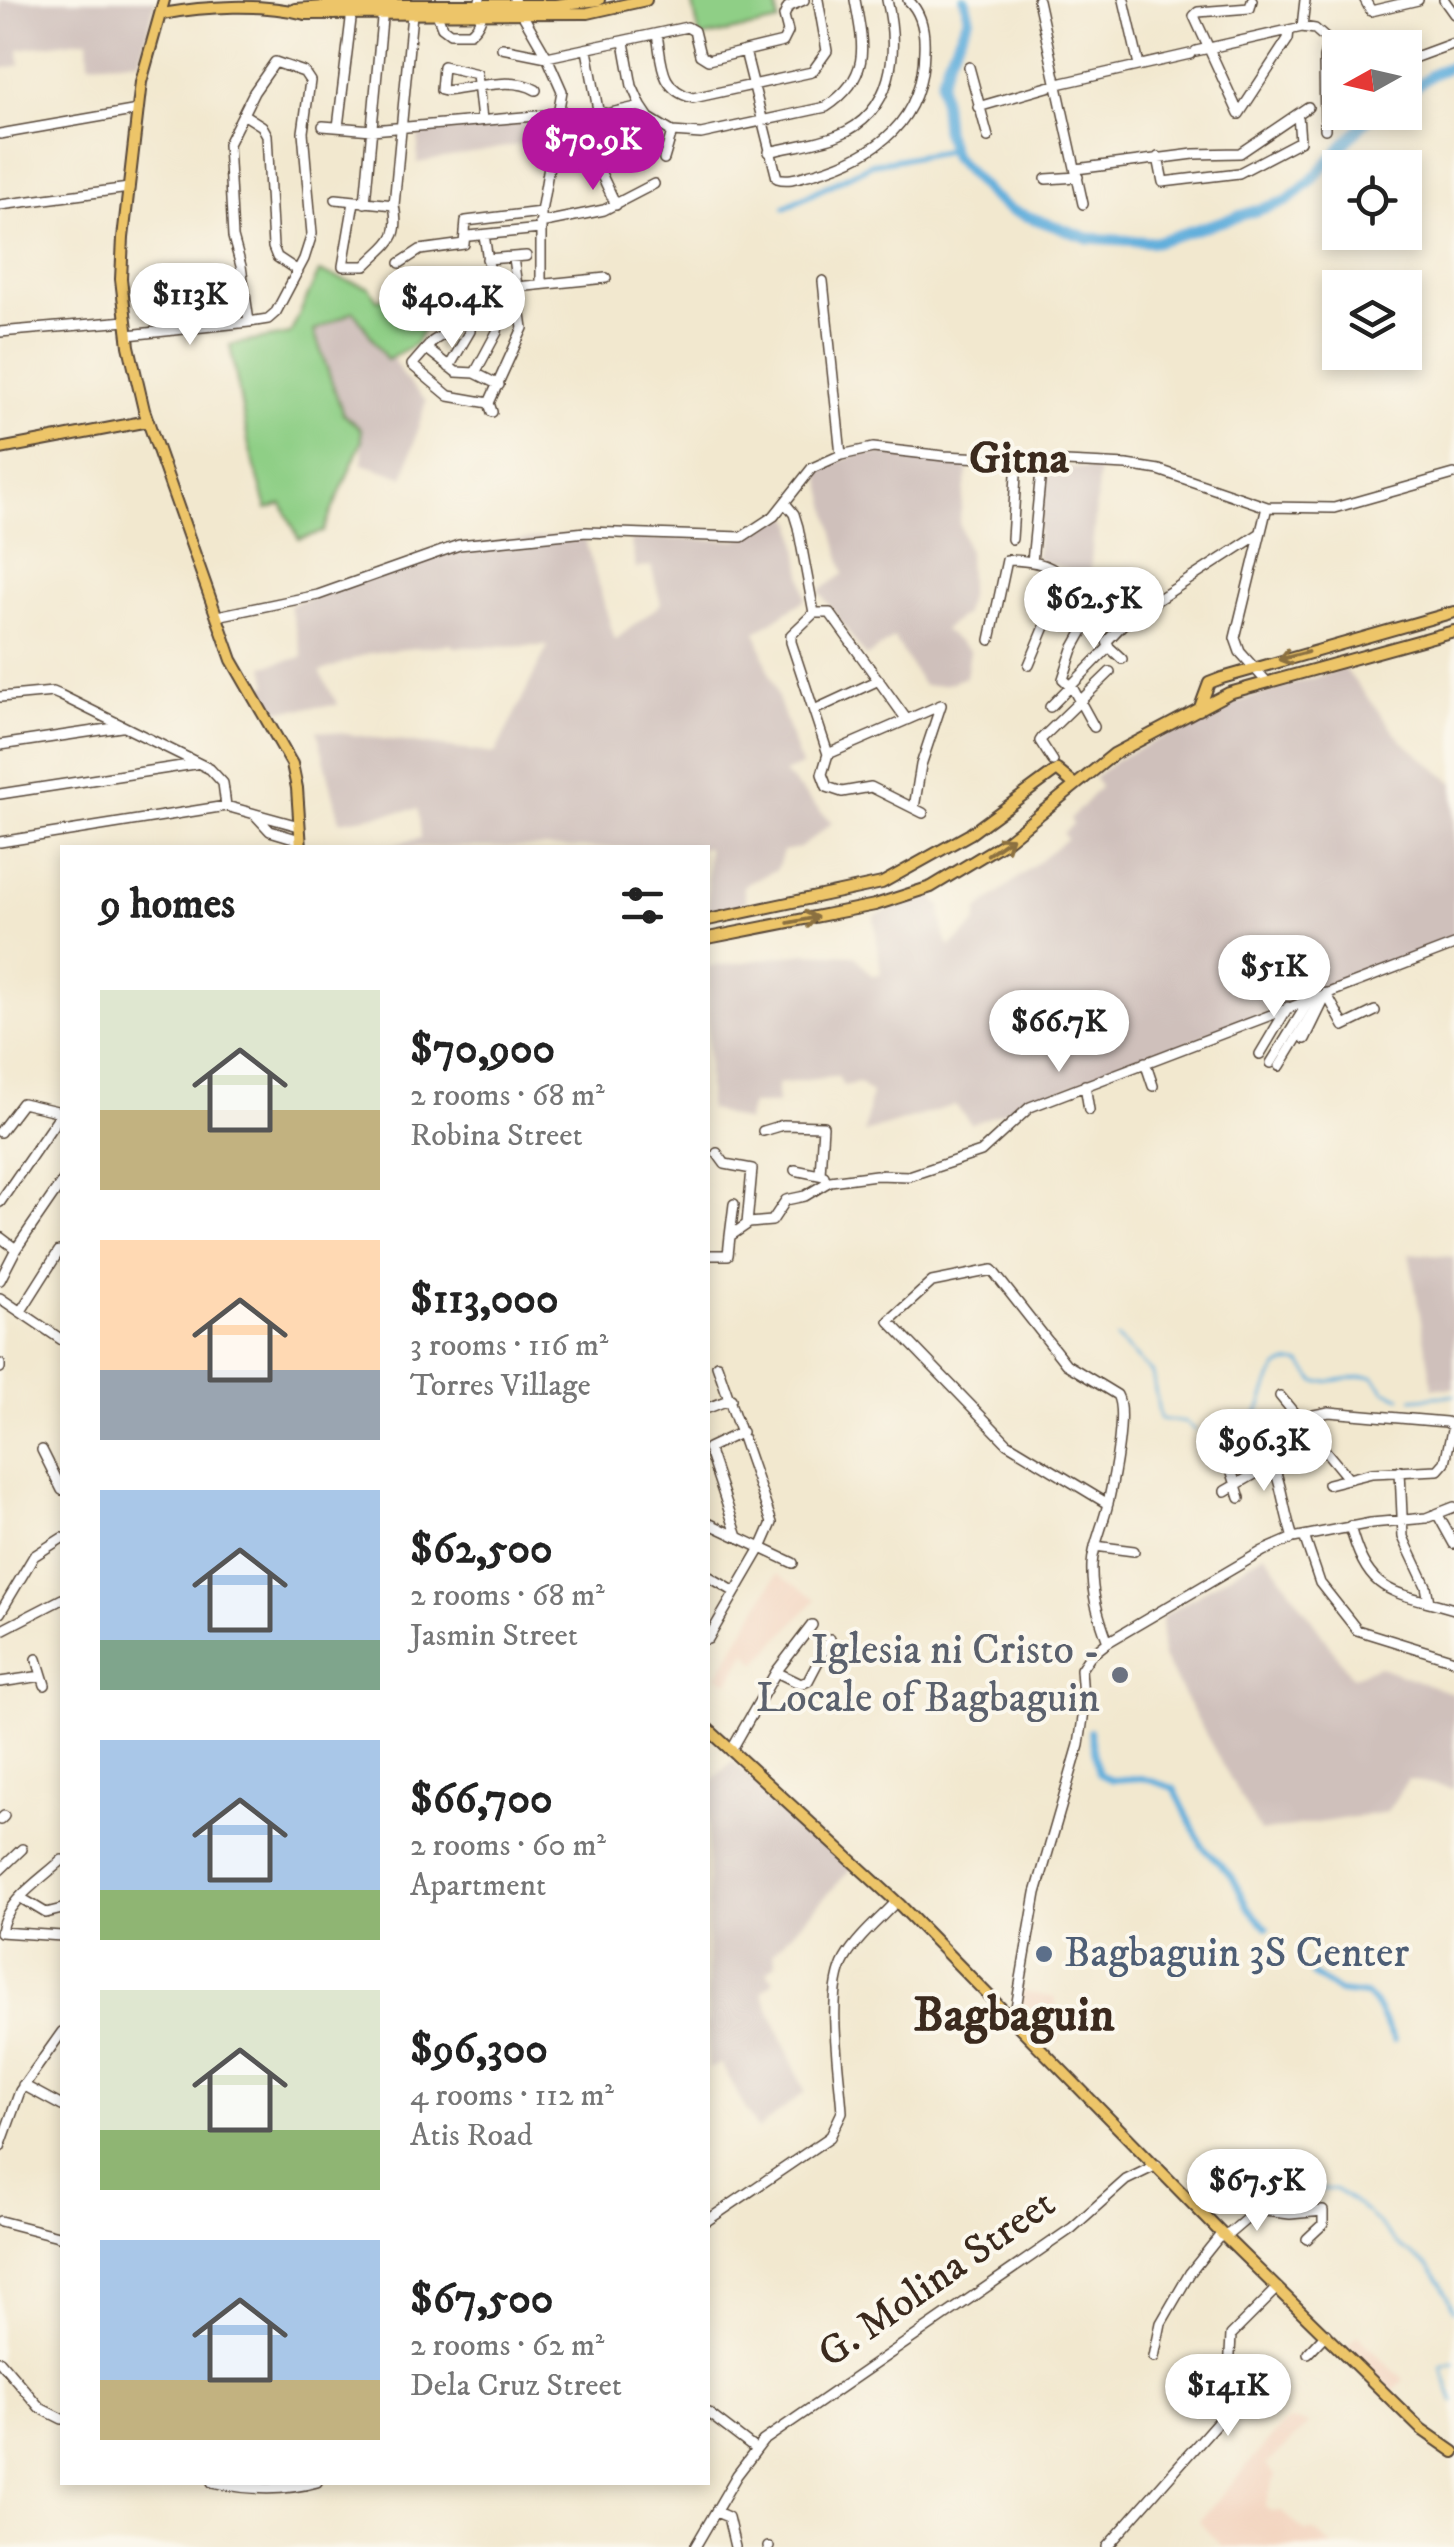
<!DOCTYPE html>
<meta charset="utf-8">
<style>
body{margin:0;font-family:"IM FELL DW Pica",serif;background:#f6f6f6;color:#222;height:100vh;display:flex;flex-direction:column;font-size:38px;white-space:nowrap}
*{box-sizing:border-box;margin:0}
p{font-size:32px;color:#767676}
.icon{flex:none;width:55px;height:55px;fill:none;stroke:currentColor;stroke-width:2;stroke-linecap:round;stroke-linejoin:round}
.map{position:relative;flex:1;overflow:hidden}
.drawer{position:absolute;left:60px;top:845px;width:650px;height:1640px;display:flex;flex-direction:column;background:#fff;border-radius:0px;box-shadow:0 5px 15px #0003}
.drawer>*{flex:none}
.needle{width:65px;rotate:262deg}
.buttons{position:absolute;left:1322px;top:30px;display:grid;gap:20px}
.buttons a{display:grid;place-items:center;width:100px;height:100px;border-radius:0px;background:#fff;box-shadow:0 5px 15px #0003;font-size:50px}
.price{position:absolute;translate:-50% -85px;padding:0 22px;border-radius:35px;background:#fff;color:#222;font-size:32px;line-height:65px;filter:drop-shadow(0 2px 5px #0008)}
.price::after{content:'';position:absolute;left:50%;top:60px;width:30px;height:22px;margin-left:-15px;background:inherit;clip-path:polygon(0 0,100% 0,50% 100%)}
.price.on{background:#b5179e;color:#fff}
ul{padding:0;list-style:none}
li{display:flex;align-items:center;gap:30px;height:250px;padding:0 40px}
li span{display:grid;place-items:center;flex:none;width:280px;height:200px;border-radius:0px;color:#555}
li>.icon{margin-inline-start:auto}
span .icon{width:120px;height:120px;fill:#fffc;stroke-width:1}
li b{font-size:42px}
h2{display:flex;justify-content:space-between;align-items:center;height:120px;padding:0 40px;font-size:42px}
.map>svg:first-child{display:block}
.built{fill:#f3d4bf}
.industrial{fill:#cfc0bb}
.green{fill:#8fcf86;stroke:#657c52;stroke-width:2.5}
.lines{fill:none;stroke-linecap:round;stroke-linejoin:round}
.stream{stroke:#62afdc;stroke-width:2.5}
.canal{stroke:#62afdc;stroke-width:6}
.river{stroke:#62afdc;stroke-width:11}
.minor-casing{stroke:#564639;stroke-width:12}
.major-casing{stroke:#564639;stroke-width:14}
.minor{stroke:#fff;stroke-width:9}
.major{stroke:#edc569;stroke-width:10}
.oneway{stroke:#8b7040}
.worship-dot{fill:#6b7280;stroke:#fbf7ec;stroke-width:4}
.service-dot{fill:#5c6f8a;stroke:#fbf7ec;stroke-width:4}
.labels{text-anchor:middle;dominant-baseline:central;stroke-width:8;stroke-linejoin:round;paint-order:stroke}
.worship-label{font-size:42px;fill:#5b616d;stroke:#fbf7ec;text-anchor:end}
.service-label{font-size:42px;fill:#4e5e75;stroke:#fbf7ec;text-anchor:start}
.street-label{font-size:42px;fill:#3b2a1e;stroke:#fbf7ec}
.neighbourhood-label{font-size:45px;font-weight:bold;fill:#3b2a1e;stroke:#fbf7ec}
.quarter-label{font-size:48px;font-weight:bold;fill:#3b2a1e;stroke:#fbf7ec}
</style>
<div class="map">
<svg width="1454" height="2547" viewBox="0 0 1454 2547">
<rect width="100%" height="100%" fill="#fbf7ec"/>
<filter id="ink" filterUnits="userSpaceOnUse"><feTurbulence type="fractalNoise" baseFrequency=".01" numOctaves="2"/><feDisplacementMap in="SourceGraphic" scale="20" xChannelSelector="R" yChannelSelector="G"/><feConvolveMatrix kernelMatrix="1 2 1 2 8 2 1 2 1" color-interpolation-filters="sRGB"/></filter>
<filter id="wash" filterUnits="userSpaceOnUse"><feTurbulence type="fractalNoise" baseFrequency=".0048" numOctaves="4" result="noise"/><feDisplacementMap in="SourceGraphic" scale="40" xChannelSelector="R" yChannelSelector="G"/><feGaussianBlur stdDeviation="2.25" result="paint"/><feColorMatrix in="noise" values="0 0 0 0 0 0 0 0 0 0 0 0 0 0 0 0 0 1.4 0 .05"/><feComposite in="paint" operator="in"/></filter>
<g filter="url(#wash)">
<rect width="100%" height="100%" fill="#f2e8cf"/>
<!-- built -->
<path class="built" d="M 777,1574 L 816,1599 L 756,1664 L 747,1651 L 729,1682 L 717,1676 Z
M 1021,1991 L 1055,1998 L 1060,2041 L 1044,2042 L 1027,2025 L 1038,2011 L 1018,2007 Z
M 1357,2335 L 1404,2380 L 1393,2392 L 1348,2346 Z
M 1292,2420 L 1309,2424 L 1266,2465 L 1275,2475 L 1265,2507 L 1272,2512 L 1280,2511 L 1305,2531 L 1314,2531 L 1334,2547 L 1223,2547 L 1199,2521 L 1282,2425 Z"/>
<!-- industrial -->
<path class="industrial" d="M 0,0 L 156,0 L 140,60 L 89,63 L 88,39 L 19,49 L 20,65 L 0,69 Z
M 546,118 L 546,140 L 417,163 L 419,129 Z
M 354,311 L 387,359 L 392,356 L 403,377 L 426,401 L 404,477 L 363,464 L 361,429 L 343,414 L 314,331 Z
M 891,452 L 969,463 L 959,522 L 968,552 L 969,591 L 964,614 L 943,630 L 970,651 L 966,677 L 948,684 L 923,686 L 894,638 L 866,657 L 819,591 L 844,574 L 818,468 L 861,453 Z
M 1043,466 L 1099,469 L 1090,575 L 1036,560 Z
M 786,509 L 794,522 L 806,599 L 756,632 L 801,766 L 784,773 L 832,823 L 800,848 L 783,851 L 777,869 L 743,886 L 746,904 L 708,911 L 708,848 L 383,847 L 421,838 L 418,809 L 340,821 L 317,730 L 495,754 L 548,646 L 453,647 L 451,644 L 369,653 L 320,672 L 338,705 L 272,711 L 257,689 L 268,685 L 264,666 L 303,657 L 289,605 L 457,547 L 583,533 L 615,640 L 661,604 L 651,566 L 636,569 L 630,538 L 736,540 L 766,526 Z
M 1344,668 L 1402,741 L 1454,783 L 1454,942 L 971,1124 L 955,1105 L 864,1133 L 871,1093 L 859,1083 L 843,1086 L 838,1076 L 777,1084 L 777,1104 L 751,1104 L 746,1122 L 708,1109 L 708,967 L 805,953 L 855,955 L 871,975 L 881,974 L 874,916 L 932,891 L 935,901 L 941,906 L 944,937 L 950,947 L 976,924 L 978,910 L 1066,839 L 1063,833 L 1073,824 L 1070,819 L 1100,787 L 1094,778 L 1118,759 L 1232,703 Z
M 1409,1253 L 1454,1257 L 1454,1388 L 1433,1388 Z
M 1265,1553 L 1352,1677 L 1378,1666 L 1454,1694 L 1454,1789 L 1408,1779 L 1387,1812 L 1260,1832 L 1162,1656 L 1162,1617 Z
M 732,1761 L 853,1867 L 773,1953 L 776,1963 L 767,1972 L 774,1981 L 762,1992 L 805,2092 L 757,2130 L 721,2064 L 708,2069 L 708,1785 Z"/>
<!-- green -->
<path class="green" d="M 692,0 L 775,0 L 779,22 L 700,38 Z
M 454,271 L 453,313 L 424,327 L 415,344 L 387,360 L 354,311 L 314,331 L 343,414 L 361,429 L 362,441 L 323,532 L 299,539 L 282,504 L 267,509 L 249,446 L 230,345 L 290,334 L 319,272 L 369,287 L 377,300 Z"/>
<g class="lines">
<!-- stream -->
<path class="stream" d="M 1116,1338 L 1152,1373 L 1160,1419 L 1186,1423 L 1195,1430
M 1412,1399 L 1454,1395
M 1206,1440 C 1221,1441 1245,1429 1255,1417 C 1269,1398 1267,1354 1302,1364 L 1315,1382 C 1335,1383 1356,1374 1374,1377 L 1385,1391 L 1401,1397
M 1245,2195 L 1335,2189 L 1368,2213 L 1399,2246 L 1428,2266 L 1441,2283 L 1454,2310
M 1454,2363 L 1441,2367 L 1454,2402"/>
<!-- canal -->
<path class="canal" d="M 785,207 L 872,164 L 951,150
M 1090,1731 L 1099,1774 L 1112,1780 L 1142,1778 L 1174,1788 L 1202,1846 L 1232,1876 L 1247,1906 L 1267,1928
M 1313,1975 L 1339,1992 L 1366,1995 L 1376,2006 L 1394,2040"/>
<!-- river -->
<path class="river" d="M 965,0 L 969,17 L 948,60 L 941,82 L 945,130 L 953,156 L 991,196 L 1010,210 L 1088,238 L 1155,242 L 1287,201 L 1309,183 L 1374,112
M 1405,94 L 1436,72 L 1454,65"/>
</g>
</g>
<g filter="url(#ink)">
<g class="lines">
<defs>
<path id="minor" d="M 514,0 L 547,57 L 562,91 L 541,212 L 541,284
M 1038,0 L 1083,204
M 1124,0 L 1139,65
M 1252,0 L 1250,8 L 1198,12 L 1194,16 L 1239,114 L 1288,39 L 1289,30
M 1365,0 L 1371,11 L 1418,0
M 1444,0 L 1454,14
M 437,14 L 442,27 L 450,33 L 470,33 C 480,25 485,13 480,0
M 1302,27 L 1305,0
M 657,34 C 662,64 660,90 693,98 L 812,72 L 827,51 L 818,0
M 624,42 L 632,86 L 641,106 L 649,118 L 672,132 L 701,134 L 826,107 C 871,77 864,47 855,0
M 502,48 L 547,57 L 687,27 L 694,31 L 700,55 L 708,60 L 783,42 L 788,32 L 784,16 L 788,7 L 804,0
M 587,50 L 598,110 L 606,114 L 641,106
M 745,51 L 777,178 C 790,182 802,176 815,173 C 878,155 923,121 924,50 C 925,31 922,13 908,0
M 1196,51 L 1302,27 L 1315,29 L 1340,51
M 1405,61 L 1454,43
M 969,67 L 988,137
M 978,107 L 1058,84 L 1190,54
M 243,114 L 262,126 L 267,135 L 273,247 L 277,257 L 298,271
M 482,120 L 477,74 L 443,66 L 441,90 L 445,91 C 472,88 512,76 536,90
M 323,126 L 372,130 L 559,114
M 338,127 L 352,11
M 1325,129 L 1324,58 L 1328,42
M 0,134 L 138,110
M 587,144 L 616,205
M 769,152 C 791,146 816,144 838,135 C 894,113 899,51 887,0
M 1158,157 L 1163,182 L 1239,173 L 1300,141 L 1298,115
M 664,159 L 672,132
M 1076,169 L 1194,154 L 1240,153 L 1308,107
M 1046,179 L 1078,177
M 336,199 L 394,205
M 354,202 L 343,266 L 365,266 C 388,242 401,241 394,205 L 412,14
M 365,203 L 383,8
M 0,205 L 129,188
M 540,223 L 604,210 L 654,184
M 469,236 L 540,229
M 487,259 L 526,256
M 400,263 L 420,250 L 464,244 L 466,221 L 541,212
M 823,281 L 841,455
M 517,287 L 606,278
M 457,307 L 518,297
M 470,318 L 433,341 L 412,365 L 449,396 L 489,403
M 0,332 L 126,321
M 128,335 L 249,322 L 268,319 L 276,312 L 304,259 L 312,234 L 303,132 L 310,81 L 304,72 L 275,62 L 254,92 L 228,144 L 233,237 L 241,266 L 249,322
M 427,349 L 456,372 L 475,373 L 499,385
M 449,367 L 470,331 L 471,305
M 475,373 L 497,332 L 498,324 L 484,235
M 492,412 L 489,403 L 523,328 L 513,258
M 785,503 L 794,514 L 798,527 L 814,613
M 1012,539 L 1017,459
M 1032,562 L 1042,461
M 1093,613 L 1073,649 L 1063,679 L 1072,687 L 1094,727
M 217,616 L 318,595 L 459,545 L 586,532 L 742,537 L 774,516 L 812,468 L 841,455 L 873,448 L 944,456 L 1127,465 L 1159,470 L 1267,507 L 1334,508 L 1454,474
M 990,640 L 1007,560 C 1026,560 1055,563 1064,581 L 1029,665
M 1109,647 L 1122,659
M 1266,681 L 1240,652 L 1235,638 L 1267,507
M 0,697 L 53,692 L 60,695 L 210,769 L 223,783 L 226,806
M 1050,707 L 1109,647 L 1107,641 L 1128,619 L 1259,534
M 814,710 L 879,680
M 907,720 L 830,613 L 814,613 L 791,635 L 791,642 L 828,754 L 822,774 L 827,787 L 842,792 L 871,787 L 923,813
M 0,745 L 121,727
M 828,754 L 941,705
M 1053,761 L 1040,741 L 1042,738 L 1110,672
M 0,794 L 195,764
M 914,808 L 921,765 L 941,705
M 257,817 L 270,831 L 300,840
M 0,842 L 226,806 L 299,826
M 1326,993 L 1344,1026 L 1375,1011
M 1305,1039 L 1326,996
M 1260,1054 L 1288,1007
M 1145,1062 L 1153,1086
M 1271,1063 L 1309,1001
M 1280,1066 L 1314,1010 L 1317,996
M 1085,1085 L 1089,1110
M 763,1131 L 783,1125 L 823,1126 L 820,1174
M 0,1132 L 22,1103 L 61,1112
M 717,1153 L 725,1164 L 752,1169 L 747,1224
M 795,1170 L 824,1176
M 0,1202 L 62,1112
M 730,1236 L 734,1204
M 0,1237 L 16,1249
M 708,1255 L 728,1255 L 730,1236 L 749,1223 L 772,1221 L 786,1200 L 805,1196 L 830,1181 L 876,1175 L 909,1176 L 981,1152 L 1030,1107 L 1454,945
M 0,1280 L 16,1249 L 62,1182
M 0,1298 L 62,1340
M 21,1311 L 59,1251
M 0,1364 L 0,1368
M 1280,1396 L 1347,1477
M 708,1408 L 731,1399
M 1303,1423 L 1314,1415 L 1329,1412 L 1446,1422 L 1453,1426 L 1445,1462 L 1438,1470 L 1372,1473 L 1328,1484
M 1257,1438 C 1285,1478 1279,1496 1293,1538
M 708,1448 L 738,1537
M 708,1448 L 742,1432
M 42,1450 L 62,1490
M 1225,1450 L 1240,1498
M 1400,1471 L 1403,1537 L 1426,1586 L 1429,1602
M 1225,1491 L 1274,1463
M 1108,1504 L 1007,1443 L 889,1321 L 932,1282 L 992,1270 L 1066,1364 L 1117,1395 C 1127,1412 1113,1481 1108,1503 C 1104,1524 1093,1544 1092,1565 C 1091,1593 1098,1615 1108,1642
M 1438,1515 L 1454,1544
M 708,1523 L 793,1563
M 1350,1526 C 1368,1597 1394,1591 1454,1609
M 1304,1536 L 1320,1583 L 1357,1630 L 1454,1660
M 1095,1546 L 1134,1551
M 708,1576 L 735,1592
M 0,1613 L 34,1556 L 62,1538
M 0,1631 L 62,1599
M 708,1639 L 761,1548 L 772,1523 L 717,1365
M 37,1659 L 45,1685
M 776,1672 L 812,1625
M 0,1682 L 42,1676
M 731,1751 L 776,1672 L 801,1684 L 808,1681 L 830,1639
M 0,1820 L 4,1816
M 0,1870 L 22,1849
M 21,1898 L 46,1913 L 62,1909
M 0,1932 L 62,1936
M 1,1932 C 4,1902 42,1879 62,1860
M 1014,2019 L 1036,1893 L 1079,1745 L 1084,1711 L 1081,1669 L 1090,1656 L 1108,1642 L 1263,1551 L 1293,1538 L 1371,1523 L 1426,1518 L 1454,1507
M 23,2085 L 62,2106
M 0,2147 L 20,2091 L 62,2032
M 708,2220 L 830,2137 L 842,2112 C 840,2073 825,1993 845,1959 C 857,1938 879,1920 896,1902
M 0,2221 L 62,2237
M 1308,2353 L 1326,2334
M 1154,2357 L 1161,2323 L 1190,2273 L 1218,2238 L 1230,2233 L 1257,2210 L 1290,2214 L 1323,2211 L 1323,2224 L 1307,2239
M 0,2361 L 40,2408 L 62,2419
M 708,2413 L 755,2449
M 212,2482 C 247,2490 282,2492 317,2482
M 716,2512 L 728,2517 L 735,2547
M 695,2547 L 737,2475 L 763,2441 L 1072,2228 L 1126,2180 L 1157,2165
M 768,2547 L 769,2547
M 1107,2547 L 1227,2411 L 1231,2335 L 1278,2288"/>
<path id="major" d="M 164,0 L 141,82 L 123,238 L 121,279 L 129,346 L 144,410 L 232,660 L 292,764 L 297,788 L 301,848
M 295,9 L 353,5 L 555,5 L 599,0
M 162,14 C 206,6 261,3 305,14 L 588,13 L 646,0
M 0,449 L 148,421
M 1199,710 L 1209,683 L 1222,678 L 1454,612
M 708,920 L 882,883 L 970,834 L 1057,770 L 1075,785
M 708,938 L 875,905 L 931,887 L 1004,843 L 1114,754 L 1229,693 L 1454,631
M 708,1729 L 900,1905 L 1224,2236 L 1421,2429 L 1454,2452"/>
</defs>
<!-- minor casing -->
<use href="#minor" class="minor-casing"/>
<!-- major casing -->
<use href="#major" class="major-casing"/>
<!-- minor -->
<use href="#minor" class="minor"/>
<!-- major -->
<use href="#major" class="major"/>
</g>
<!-- one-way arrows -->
<defs><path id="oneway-shaft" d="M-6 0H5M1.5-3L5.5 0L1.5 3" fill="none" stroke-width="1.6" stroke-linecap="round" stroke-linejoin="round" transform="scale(2.5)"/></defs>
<g class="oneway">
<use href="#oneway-shaft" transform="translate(1293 656) rotate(165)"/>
<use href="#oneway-shaft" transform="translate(1000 846) rotate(-35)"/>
<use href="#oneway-shaft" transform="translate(803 920) rotate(-11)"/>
</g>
</g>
<!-- markers -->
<circle class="worship-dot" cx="1120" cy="1675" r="10"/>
<circle class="service-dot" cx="1044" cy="1954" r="10"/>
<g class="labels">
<!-- worship labels -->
<g class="worship-label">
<text x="1100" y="1651">Iglesia ni Cristo -<tspan x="1100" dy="48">Locale of Bagbaguin</tspan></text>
</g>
<!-- service labels -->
<g class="service-label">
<text x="1064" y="1954">Bagbaguin 3S Center</text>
</g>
<!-- street labels -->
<g class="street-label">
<text transform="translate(937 2279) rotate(-35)">G. Molina Street</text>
</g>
<!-- neighbourhood labels -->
<g class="neighbourhood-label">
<text x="1019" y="459">Gitna</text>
</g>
<!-- quarter labels -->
<g class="quarter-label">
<text x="1014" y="2016">Bagbaguin</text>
</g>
</g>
</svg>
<div class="buttons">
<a><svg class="needle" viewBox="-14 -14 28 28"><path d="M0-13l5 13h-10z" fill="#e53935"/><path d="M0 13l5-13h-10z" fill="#767676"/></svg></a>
<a><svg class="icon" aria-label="locate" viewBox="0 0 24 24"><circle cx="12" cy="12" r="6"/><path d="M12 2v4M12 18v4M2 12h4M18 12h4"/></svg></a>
<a><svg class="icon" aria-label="layers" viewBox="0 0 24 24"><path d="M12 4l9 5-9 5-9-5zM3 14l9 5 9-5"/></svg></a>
</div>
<b class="price on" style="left:593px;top:193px">$70.9K</b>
<b class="price" style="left:190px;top:348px">$113K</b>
<b class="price" style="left:452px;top:351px">$40.4K</b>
<b class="price" style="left:1094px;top:652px">$62.5K</b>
<b class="price" style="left:1274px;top:1020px">$51K</b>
<b class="price" style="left:1059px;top:1075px">$66.7K</b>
<b class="price" style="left:1264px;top:1494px">$96.3K</b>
<b class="price" style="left:1257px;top:2234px">$67.5K</b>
<b class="price" style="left:1228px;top:2439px">$141K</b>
<section class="drawer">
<h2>9 homes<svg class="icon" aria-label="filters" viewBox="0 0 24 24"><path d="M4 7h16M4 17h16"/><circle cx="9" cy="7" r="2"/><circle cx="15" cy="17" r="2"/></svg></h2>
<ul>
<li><span style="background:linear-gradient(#dfe7d0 60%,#c2b280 0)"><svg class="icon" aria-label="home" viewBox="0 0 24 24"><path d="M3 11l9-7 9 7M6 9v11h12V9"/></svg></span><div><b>$70,900</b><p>2 rooms · 68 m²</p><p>Robina Street</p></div></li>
<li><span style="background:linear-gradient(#ffd9b3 65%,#9aa5b1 0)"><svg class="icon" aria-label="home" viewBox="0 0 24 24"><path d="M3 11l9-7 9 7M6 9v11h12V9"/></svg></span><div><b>$113,000</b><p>3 rooms · 116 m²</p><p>Torres Village</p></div></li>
<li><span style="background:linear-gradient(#a9c7e8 75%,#7fa58c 0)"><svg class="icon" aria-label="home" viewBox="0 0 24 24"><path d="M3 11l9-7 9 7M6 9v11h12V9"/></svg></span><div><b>$62,500</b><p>2 rooms · 68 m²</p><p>Jasmin Street</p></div></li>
<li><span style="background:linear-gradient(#a9c7e8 75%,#8fb573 0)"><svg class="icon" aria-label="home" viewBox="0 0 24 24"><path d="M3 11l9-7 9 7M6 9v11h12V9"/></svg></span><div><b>$66,700</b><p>2 rooms · 60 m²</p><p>Apartment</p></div></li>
<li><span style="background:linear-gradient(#dfe7d0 70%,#8fb573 0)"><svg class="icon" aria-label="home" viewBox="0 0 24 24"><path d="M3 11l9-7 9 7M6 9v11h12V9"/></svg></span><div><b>$96,300</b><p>4 rooms · 112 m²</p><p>Atis Road</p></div></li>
<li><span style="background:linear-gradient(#a9c7e8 70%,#c2b280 0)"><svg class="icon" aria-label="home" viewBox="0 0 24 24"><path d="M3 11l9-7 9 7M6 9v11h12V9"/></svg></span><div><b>$67,500</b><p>2 rooms · 62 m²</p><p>Dela Cruz Street</p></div></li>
</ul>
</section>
</div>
